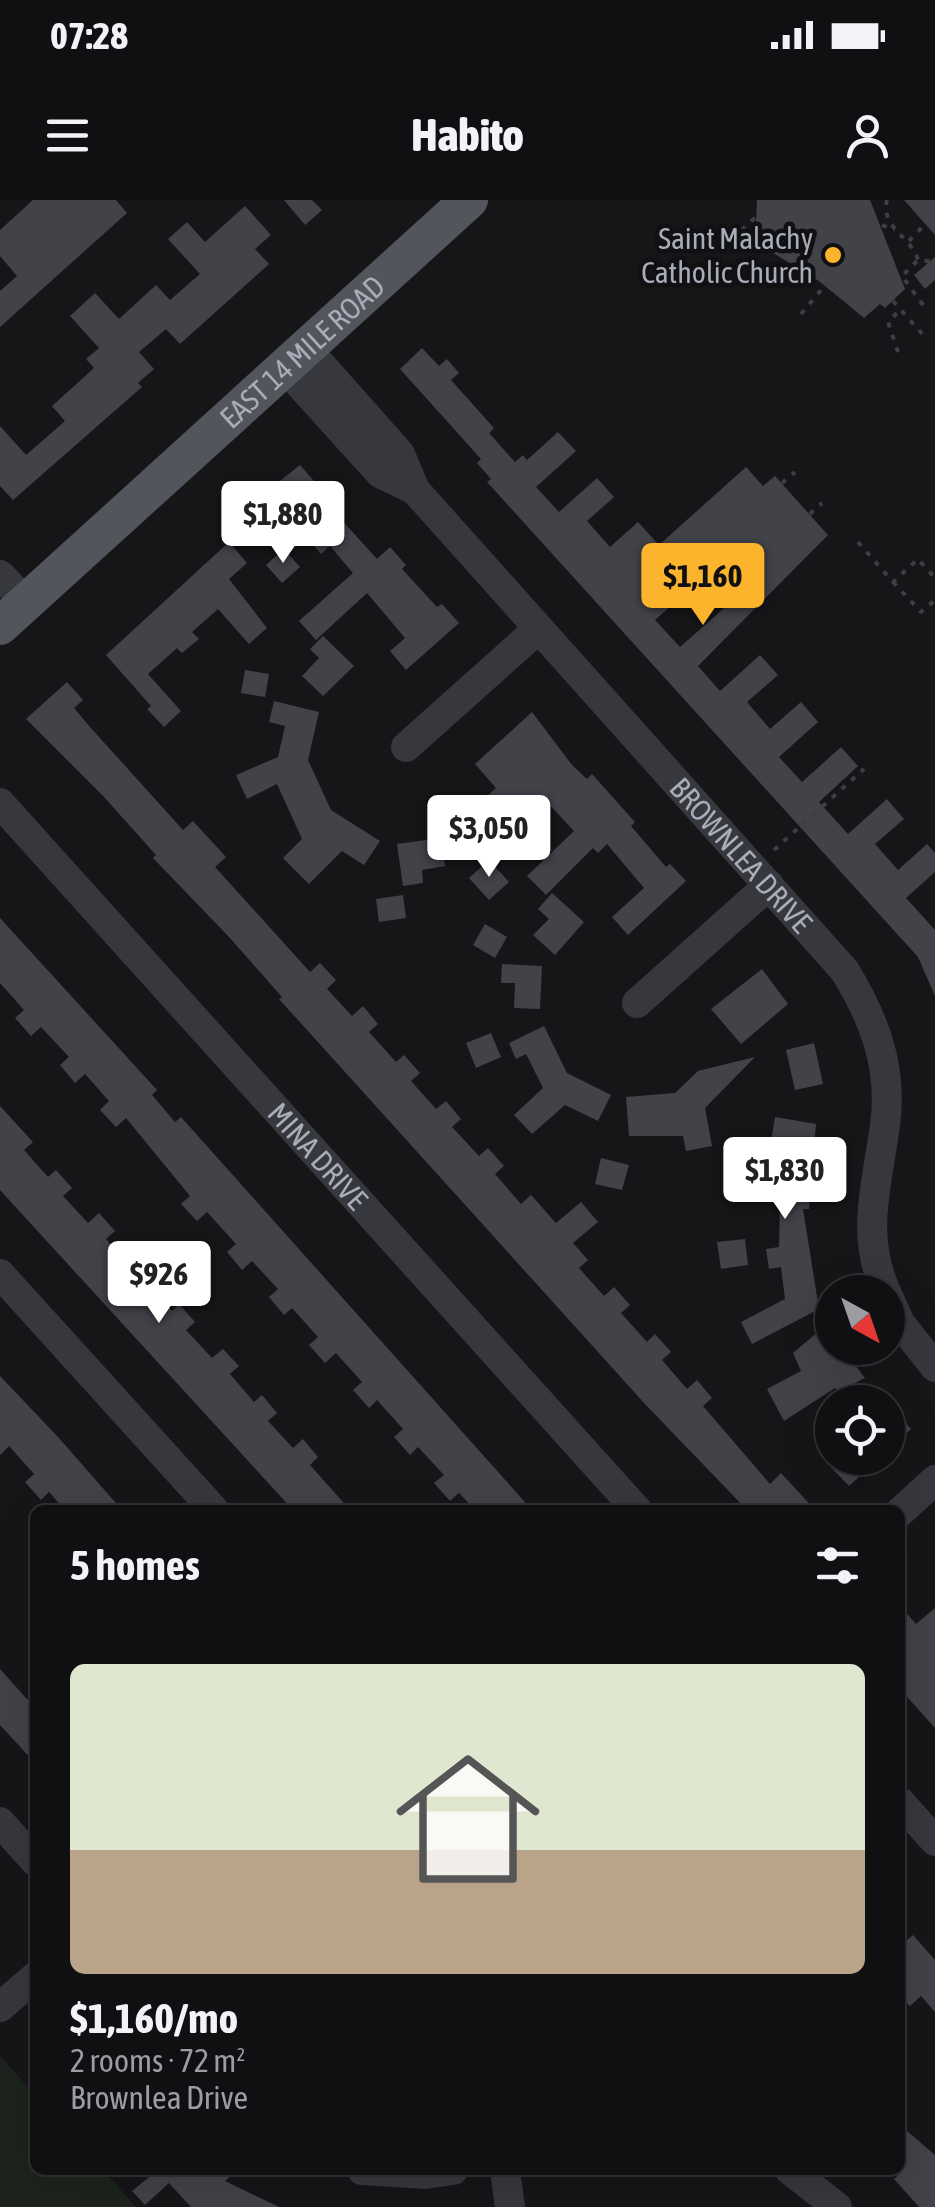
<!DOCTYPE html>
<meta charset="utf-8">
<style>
body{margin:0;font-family:"Asap Condensed",sans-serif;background:#1e1e21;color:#f1f3f6;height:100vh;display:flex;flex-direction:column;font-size:38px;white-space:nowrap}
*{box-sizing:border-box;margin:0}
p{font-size:32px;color:#9c9da0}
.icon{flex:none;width:55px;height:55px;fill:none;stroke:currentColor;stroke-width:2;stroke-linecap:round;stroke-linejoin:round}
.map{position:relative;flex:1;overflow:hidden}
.details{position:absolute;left:30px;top:1305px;width:875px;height:670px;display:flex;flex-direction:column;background:#101013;border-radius:15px;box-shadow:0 10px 40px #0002,0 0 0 2px #303033}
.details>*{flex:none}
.needle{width:65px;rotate:140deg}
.buttons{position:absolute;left:815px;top:1075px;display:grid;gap:20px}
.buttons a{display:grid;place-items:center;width:90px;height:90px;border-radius:50%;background:#101013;box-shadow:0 10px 40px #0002,0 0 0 2px #303033;font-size:50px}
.price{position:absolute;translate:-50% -85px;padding:0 22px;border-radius:10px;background:#fff;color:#222;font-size:32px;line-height:65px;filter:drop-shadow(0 2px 5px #0008)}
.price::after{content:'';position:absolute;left:50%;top:60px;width:30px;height:22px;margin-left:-15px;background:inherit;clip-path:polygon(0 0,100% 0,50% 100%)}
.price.on{background:#fbb42b;color:#111}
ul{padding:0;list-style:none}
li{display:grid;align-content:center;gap:20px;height:530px;padding:0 40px}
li+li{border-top:2px solid #303033}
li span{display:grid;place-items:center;height:310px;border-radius:15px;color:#555}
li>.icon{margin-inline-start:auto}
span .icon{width:180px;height:180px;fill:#fffc;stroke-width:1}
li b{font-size:42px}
h2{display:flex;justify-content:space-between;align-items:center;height:120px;padding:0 40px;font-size:42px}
.status{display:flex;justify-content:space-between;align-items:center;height:70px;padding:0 50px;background:#101013;direction:ltr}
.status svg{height:28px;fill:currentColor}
header{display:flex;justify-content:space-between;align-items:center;height:130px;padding:0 40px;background:#101013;font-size:45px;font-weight:800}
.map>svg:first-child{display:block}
.green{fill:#1c241d}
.building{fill:#424349;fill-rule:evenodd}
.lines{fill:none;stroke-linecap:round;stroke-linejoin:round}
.path{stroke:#3d3f45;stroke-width:4;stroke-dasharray:5 8;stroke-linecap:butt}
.minor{stroke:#37383e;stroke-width:30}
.major{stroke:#53555d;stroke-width:38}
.poi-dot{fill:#fbb42b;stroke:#111114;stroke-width:4}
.labels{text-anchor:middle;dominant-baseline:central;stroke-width:9;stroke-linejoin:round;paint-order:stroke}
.poi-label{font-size:30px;fill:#a8adb9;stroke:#111114;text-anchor:end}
.street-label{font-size:30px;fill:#a8adb9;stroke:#111114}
</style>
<div class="status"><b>07:28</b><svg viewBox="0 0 49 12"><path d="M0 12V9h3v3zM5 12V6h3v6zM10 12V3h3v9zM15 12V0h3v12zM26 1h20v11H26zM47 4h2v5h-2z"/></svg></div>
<header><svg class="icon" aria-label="menu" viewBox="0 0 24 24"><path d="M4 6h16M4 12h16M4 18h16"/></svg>Habito<svg class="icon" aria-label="person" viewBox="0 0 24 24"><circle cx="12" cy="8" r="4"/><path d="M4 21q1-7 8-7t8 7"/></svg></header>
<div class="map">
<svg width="935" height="2007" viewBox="0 0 935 2007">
<rect width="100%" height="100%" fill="#161619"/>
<!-- green -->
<path class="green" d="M 0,1856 L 35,1895 L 35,1970 L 103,1970 L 136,2007 L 0,2007 Z"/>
<!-- building -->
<path class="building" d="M 33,0 L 116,0 L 127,13 L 0,127 L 0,91 L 17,76 L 0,56 L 0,30 Z
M 284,0 L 312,0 L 322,10 L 305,25 Z
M 757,0 L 870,0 L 905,89 L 885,108 L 880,104 L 864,118 L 819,81 L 755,42 Z
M 904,0 L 935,0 L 935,35 Z
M 245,6 L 271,35 L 255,49 L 269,64 L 180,144 L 166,129 L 139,152 L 154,169 L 138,183 L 142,187 L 13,300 L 0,286 L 0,226 L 26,255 L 65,221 L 52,206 L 94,168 L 86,159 L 99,148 L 70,116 L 95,93 L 119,119 L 156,85 L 170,100 L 200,74 L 168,39 L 187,22 L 205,42 Z
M 935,57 L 935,80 L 925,89 L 914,75 Z
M 422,148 L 439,166 L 447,159 L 459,173 L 451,180 L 494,228 L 489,233 L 515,262 L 523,255 L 527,260 L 558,232 L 576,251 L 536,287 L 559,312 L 597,278 L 614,297 L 587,321 L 610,347 L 638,322 L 659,345 L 746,267 L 763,286 L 775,276 L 828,335 L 698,466 L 720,491 L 760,455 L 778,475 L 747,502 L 770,529 L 801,502 L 818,522 L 779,557 L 802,582 L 841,547 L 858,566 L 819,602 L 848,634 L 887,599 L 904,619 L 875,644 L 898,670 L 927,644 L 935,653 L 935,672 L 906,698 L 935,730 L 935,796 L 918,757 L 487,282 L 491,279 L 477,263 L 481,259 L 400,169 ZM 706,375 L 731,402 L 680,447 L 655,420 Z
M 300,265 L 314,281 L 310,285 L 377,359 L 390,347 L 406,365 L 402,369 L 437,407 L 442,404 L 459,423 L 406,470 L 390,451 L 405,438 L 367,393 L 316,440 L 299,421 L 353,373 L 330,346 L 321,354 L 308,339 L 315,333 L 288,302 L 245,339 L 228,322 Z
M 229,342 L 247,363 L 229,379 L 267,428 L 249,444 L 218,409 L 192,432 L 199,439 L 182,453 L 177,448 L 148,474 L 181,511 L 164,527 L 147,509 L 151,506 L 106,455 Z
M 284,349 L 300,367 L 282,383 L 266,365 Z
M 323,436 L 354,466 L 323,496 L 302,476 L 319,458 L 310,449 Z
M 245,470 L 269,474 L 265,497 L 241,493 Z
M 67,482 L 83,500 L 74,508 L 90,527 L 183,630 L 193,621 L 226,657 L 215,667 L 310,772 L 320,763 L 336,780 L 327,789 L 352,816 L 363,806 L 378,824 L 369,832 L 396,862 L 404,855 L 420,873 L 411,881 L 436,909 L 446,901 L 461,919 L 452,927 L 479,956 L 488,948 L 504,966 L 495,974 L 521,1004 L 531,995 L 556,1023 L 581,1002 L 598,1022 L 573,1043 L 588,1060 L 579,1068 L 604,1096 L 614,1087 L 630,1105 L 621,1113 L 647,1142 L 655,1134 L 671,1152 L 662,1160 L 687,1189 L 697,1180 L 712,1198 L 703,1206 L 770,1284 L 781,1273 L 815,1310 L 747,1310 L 645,1204 L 279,799 L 282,797 L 229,737 L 153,658 L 156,655 L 104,597 L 26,519 Z
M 274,501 L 319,512 L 308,560 L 331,610 L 380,641 L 364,665 L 342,651 L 309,684 L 283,658 L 302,639 L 277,584 L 247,599 L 236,575 L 278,557 L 285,526 L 269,522 Z
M 532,512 L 572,565 L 587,579 L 592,574 L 635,622 L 631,626 L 666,667 L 670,664 L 686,681 L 628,735 L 612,717 L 644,688 L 607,644 L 598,653 L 593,648 L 546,695 L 527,676 L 574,631 L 546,601 L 484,656 L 456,624 L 496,588 L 475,564 Z
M 441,638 L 445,666 L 422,670 L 423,683 L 403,686 L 397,644 Z
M 489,660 L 509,682 L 489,700 L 469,678 Z
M 552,693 L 584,722 L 555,755 L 533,735 L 549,719 L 538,709 Z
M 403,695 L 406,718 L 379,722 L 376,699 Z
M 0,718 L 157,890 L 152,895 L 175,922 L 181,917 L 532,1310 L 475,1310 L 459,1293 L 450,1301 L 434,1283 L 444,1275 L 418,1247 L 410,1255 L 394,1237 L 403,1229 L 377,1200 L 369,1208 L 353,1190 L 362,1182 L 336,1153 L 325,1163 L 309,1145 L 318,1137 L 292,1108 L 284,1115 L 269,1097 L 278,1089 L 252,1061 L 242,1070 L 227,1052 L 236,1044 L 207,1012 L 197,1021 L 181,1004 L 190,996 L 126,918 L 116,927 L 100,910 L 109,901 L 85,874 L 75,883 L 60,865 L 69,857 L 41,827 L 31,836 L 15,818 L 24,810 L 0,783 Z
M 485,724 L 507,737 L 495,758 L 473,745 Z
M 502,764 L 542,766 L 540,809 L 514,808 L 515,783 L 501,783 Z
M 762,769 L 788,804 L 741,844 L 711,809 Z
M 544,826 L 567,873 L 611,895 L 598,921 L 565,905 L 532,934 L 514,915 L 543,888 L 526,854 L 516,859 L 509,843 Z
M 491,833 L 501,857 L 476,868 L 466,843 Z
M 814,843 L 823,884 L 795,890 L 786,850 Z
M 755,857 L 705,908 L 712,946 L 686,951 L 683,936 L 629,936 L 626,897 L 675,893 L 698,871 Z
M 0,906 L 33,942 L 24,950 L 48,977 L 56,970 L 72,988 L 63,996 L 88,1023 L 99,1013 L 115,1031 L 106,1039 L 131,1068 L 142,1059 L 158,1077 L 149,1085 L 172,1111 L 179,1104 L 195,1122 L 186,1130 L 212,1158 L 223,1149 L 239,1166 L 230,1174 L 254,1202 L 262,1195 L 277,1213 L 268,1221 L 293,1248 L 303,1239 L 318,1257 L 310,1265 L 350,1310 L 293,1310 L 0,990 Z
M 775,917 L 816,924 L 809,1009 L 803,1009 L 819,1109 L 752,1144 L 741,1122 L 785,1099 L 781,1067 L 769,1069 L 766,1049 L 779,1047 L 780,1000 L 767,1000 L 767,993 L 729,986 L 734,960 L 767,966 Z
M 601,958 L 629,965 L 622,990 L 595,984 Z
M 745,1039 L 748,1065 L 721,1069 L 717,1042 Z
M 832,1120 L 832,1148 L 842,1148 L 865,1178 L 838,1192 L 835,1188 L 784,1221 L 767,1189 L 801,1171 L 793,1153 Z
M 0,1176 L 58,1237 L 122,1310 L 65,1310 L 49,1292 L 41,1300 L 25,1282 L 34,1274 L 9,1246 L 0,1255 Z
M 888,1202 L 911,1229 L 888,1250 Z
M 839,1258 L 862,1258 L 870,1267 L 849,1286 L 830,1266 Z
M 900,1406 L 916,1424 L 935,1408 L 935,1528 L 900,1489 Z
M 0,1469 L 35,1508 L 35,1563 L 0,1525 Z
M 913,1735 L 935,1760 L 935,1812 L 921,1796 L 910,1806 L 900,1796 L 900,1746 Z
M 900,1925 L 935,1955 L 935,2007 L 919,2007 L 894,1979 L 900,1973 Z
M 158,1970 L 238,1970 L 225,1981 L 279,2007 L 191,2007 L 169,1983 L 145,2005 L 132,1991 Z"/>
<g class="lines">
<!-- path -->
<path class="path" d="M 887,0 C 880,28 911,36 918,60
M 882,25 L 895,30
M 732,39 L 756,17
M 909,41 L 925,24
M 893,101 L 924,136
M 923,105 L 902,76 L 918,60 L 935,62
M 801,114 L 828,82
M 898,152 L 888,122 L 901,109
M 782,283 L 795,272
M 810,314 L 822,303
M 858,342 L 893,382 L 918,359 L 935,378
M 893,382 L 921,412 L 935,400
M 774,650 L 864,569"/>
<!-- minor -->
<g class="minor">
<path id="s1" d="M 306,148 L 400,254 L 415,290 L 845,771 C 874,819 893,867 885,925 C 877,986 860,1033 886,1092"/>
<path d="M 285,168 L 380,273 L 415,290"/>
<path d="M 0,375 L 26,402"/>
<path d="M 406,547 L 538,429"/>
<path id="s2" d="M 0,603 L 637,1310"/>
<path d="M 637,803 L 769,685"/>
<path d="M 0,1074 L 214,1310"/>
<path d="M 888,1096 L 900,1123 L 935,1167"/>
<path d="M 900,1312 L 935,1280"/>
<path d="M 900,1602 L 935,1641"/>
<path d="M 0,1622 L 35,1661"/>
<path d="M 0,1807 L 35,1777"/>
<path d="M 362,1970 L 425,1974 L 453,1970"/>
<path d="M 505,1970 L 510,2007"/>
<path d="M 790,1970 L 837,2007"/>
</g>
<!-- major -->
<path class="major" id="s3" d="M 0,426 L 469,0"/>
</g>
<!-- markers -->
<circle class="poi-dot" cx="833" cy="55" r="10"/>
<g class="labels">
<!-- poi labels -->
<g class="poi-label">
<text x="813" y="38">Saint Malachy<tspan x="813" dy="34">Catholic Church</tspan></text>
</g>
<!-- street labels -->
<g class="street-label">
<text stroke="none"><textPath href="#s3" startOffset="408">EAST 14 MILE ROAD</textPath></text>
<text stroke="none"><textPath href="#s1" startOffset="670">BROWNLEA DRIVE</textPath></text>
<text stroke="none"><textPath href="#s2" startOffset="475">MINA DRIVE</textPath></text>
</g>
</g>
</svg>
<div class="buttons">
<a><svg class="needle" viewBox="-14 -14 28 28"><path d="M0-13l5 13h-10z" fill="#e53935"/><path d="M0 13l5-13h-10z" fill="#9c9da0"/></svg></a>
<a><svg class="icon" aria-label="locate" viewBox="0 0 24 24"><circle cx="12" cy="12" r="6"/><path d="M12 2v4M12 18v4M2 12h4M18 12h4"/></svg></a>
</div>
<b class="price" style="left:283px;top:366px">$1,880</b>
<b class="price on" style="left:703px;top:428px">$1,160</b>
<b class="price" style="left:489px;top:680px">$3,050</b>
<b class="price" style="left:785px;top:1022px">$1,830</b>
<b class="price" style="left:159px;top:1126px">$926</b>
<section class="details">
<h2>5 homes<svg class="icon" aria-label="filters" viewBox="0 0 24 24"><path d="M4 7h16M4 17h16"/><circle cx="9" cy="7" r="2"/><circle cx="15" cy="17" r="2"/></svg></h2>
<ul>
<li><span style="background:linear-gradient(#dfe7d0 60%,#b9a48a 0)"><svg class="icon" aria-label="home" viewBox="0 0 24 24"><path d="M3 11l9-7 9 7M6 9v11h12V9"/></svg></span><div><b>$1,160/mo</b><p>2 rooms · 72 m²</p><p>Brownlea Drive</p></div></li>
</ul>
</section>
</div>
